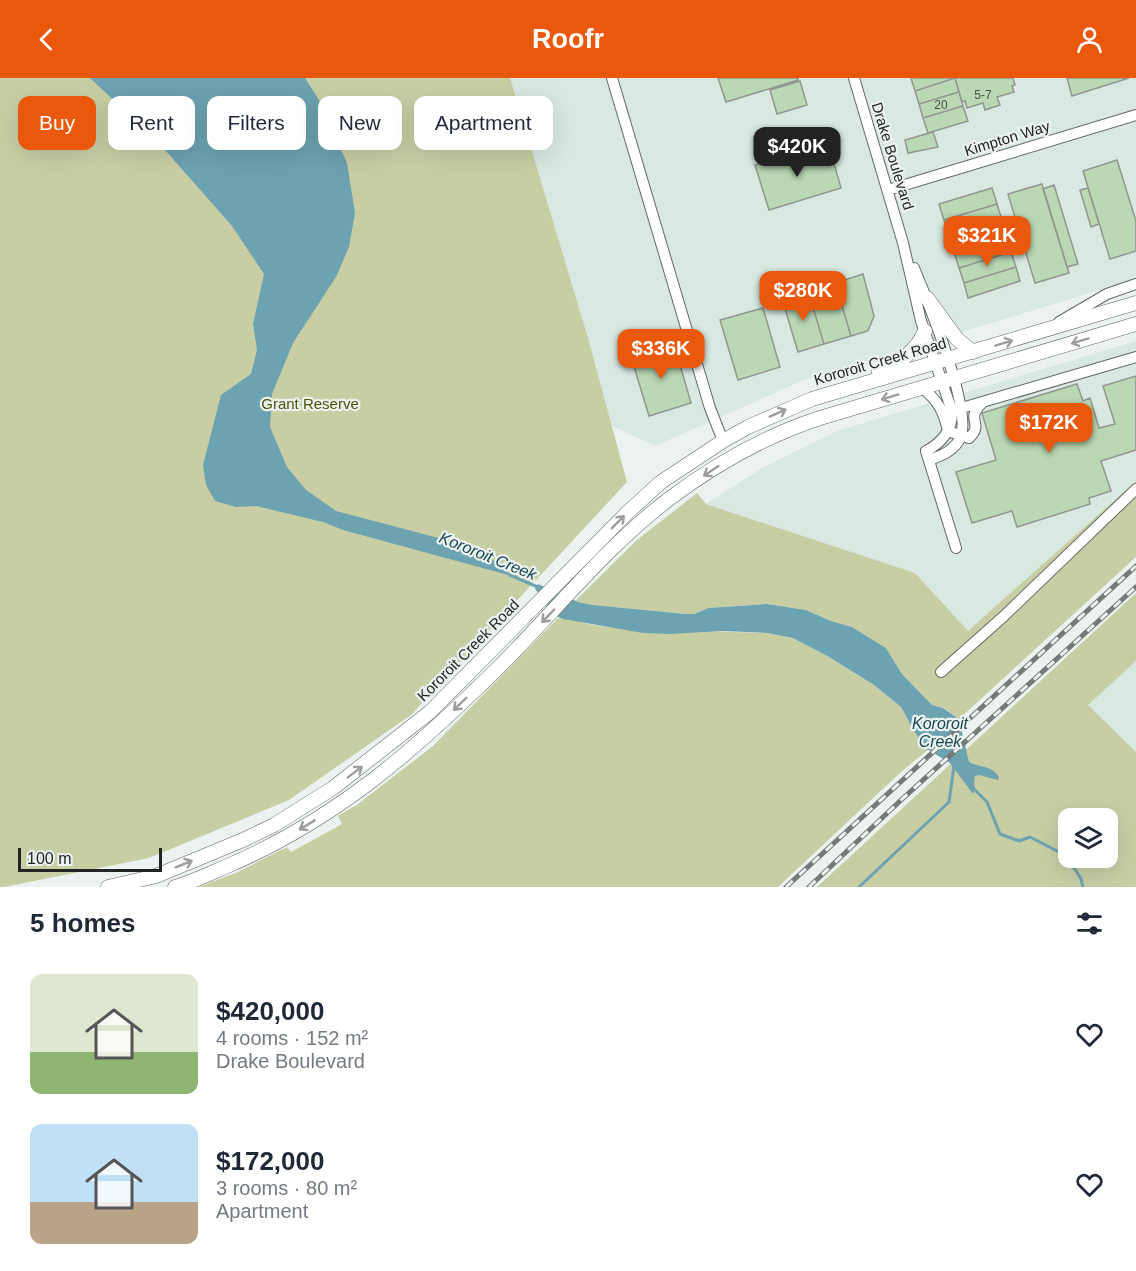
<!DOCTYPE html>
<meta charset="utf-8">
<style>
body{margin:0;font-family:Helvetica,sans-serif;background:#f2f2f3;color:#1f2937;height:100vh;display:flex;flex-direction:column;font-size:22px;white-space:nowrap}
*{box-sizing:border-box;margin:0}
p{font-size:20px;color:#747a83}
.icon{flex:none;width:33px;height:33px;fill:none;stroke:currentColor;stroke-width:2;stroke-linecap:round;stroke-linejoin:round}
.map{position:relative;height:809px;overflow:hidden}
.details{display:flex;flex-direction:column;background:#fff;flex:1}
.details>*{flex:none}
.hud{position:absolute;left:18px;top:18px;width:600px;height:54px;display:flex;gap:12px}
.controls{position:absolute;left:1058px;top:730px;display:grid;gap:12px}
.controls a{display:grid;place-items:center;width:60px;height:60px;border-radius:12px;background:#fff;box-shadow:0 6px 24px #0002;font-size:30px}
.scale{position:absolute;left:18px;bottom:15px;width:144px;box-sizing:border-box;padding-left:6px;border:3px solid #222524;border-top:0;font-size:16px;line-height:21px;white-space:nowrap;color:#222524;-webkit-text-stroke:4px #ebf2ef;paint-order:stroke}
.price{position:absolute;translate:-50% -51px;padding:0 14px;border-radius:12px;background:#ea580c;color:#fff;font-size:20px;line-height:39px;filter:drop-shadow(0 2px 3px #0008)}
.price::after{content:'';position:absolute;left:50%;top:36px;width:18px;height:14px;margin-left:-9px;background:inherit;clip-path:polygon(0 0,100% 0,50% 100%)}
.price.selected{background:#222;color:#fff}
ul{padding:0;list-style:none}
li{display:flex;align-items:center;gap:18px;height:150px;padding:0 30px}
li span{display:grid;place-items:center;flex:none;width:168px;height:120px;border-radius:12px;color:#555}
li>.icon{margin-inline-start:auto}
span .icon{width:72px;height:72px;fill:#fffc;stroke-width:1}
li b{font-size:26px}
h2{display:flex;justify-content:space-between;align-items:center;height:72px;padding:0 30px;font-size:26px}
.tag{padding:0 21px;border-radius:12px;background:#fff;box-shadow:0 6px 24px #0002;font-size:21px;line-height:54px}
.tag.selected{background:#ea580c;color:#fff}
header{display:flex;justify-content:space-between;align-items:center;height:78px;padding:0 30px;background:#ea580c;color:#fff;font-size:27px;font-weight:700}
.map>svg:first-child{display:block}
.built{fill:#d9e8e1}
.green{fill:#c8cea4;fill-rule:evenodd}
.water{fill:#6da2b1}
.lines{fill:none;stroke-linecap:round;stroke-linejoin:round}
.stream{stroke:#6da2b1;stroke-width:3}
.building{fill:#bad8b3;stroke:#929691;stroke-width:1.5}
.minor-casing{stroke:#626865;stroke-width:12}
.major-casing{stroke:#626865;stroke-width:15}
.minor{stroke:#fff;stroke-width:10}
.major{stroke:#fff;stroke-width:14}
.rail-casing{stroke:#757a78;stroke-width:5}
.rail{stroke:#ebf2ef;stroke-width:3;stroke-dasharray:9;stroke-linecap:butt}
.oneway{stroke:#9c9d9c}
.labels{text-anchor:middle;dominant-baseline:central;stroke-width:4.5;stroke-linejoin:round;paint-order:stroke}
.number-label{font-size:12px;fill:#485248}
.street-label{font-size:15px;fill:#222524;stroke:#ebf2ef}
.park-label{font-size:15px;fill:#4e5309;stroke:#ebf2ef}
.water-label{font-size:16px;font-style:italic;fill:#174753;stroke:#ebf2ef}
</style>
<header><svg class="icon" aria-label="back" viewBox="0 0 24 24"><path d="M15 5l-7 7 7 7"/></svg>Roofr<svg class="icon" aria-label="person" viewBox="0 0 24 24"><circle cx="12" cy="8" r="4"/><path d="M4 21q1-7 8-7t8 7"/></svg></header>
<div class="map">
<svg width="1136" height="809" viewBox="0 0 1136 809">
<rect width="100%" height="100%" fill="#ebf2ef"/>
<!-- built -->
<path class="built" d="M 510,0 L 1136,0 L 1136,201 L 804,302 L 655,368 L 612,348 Z
M 1136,263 L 1136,403 L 968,554 L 915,495 L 706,426 L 764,389 L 837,353 Z
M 1136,582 L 1136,674 L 1088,627 Z"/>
<!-- green -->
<path class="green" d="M 0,0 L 510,0 L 588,260 L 627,404 L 411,637 L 289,722 L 149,780 L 4,809 L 0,809 Z
M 1136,403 L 1136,479 L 959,641 L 944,630 L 932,627 L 902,596 L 886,570 L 852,549 L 831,543 L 806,532 L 767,526 L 708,530 L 694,536 L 686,536 L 593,527 L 575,523 L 637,462 L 697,415 L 706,426 L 915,495 L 968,553 Z
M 1136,515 L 1136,583 L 1088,627 L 1136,674 L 1136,809 L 817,809 ZM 1068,741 L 1107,741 L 1107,780 L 1068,780 Z
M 559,539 L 593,547 L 617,550 L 767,555 L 793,560 L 829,579 L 874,607 L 901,629 L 914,653 L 929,671 L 901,694 L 778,809 L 199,809 L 238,794 L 287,769 L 291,774 L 342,746 L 338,738 L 358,726 L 433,668 Z"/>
<!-- water -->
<path class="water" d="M 90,0 L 305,0 L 319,22 L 347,85 L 355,135 L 349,169 L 336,199 L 293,265 L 272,316 L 270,349 L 287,389 L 306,412 L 336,433 L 450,463 L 493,482 L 512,498 L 343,452 L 323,444 L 256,428 L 236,429 L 215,423 L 206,407 L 203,387 L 221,317 L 251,296 L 257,272 L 253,246 L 264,196 L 232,148 L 158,64 Z
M 538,506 L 578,524 L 593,527 L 686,536 L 694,536 L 708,530 L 767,526 L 806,532 L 831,543 L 852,549 L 886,570 L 902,596 L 932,627 L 943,630 L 959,641 L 969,684 C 980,690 992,687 999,699 L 998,702 L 979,697 L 975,698 C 973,705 976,710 973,716 L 950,685 L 927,671 L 914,653 L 901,629 L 874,607 L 829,579 L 793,560 L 767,555 L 722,553 L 670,556 L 643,555 L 563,541 C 548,535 545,521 535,511 Z"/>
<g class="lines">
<!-- stream -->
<path class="stream" d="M 510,497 L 540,510
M 973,710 L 987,724 L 1000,756 L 1019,763 L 1030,759 L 1061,775 L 1065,784 L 1075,791 L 1081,801 L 1083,809
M 859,809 L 949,724 L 954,688"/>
</g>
<!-- building -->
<path class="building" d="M 718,0 L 798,0 L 798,2 L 726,24 Z
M 911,0 L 955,0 L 915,13 Z
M 955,0 L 1013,0 L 1015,7 L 1012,8 L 1014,14 L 997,19 L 1000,27 L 985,32 L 983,25 L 967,30 L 965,23 L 962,24 Z
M 955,0 L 959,14 L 919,26 L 915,13 Z
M 1067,0 L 1129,0 L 1072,18 Z
M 800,3 L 807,27 L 777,36 L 770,12 Z
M 959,14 L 963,28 L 923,40 L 919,26 Z
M 963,28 L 968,43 L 928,55 L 923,40 Z
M 933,54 L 938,69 L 908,75 L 905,62 Z
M 813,69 L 816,80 L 831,75 L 841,110 L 769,132 L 755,87 Z
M 1117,82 L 1136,143 L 1136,173 L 1110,181 L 1083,93 Z
M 1042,106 L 1069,195 L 1035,205 L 1008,116 Z
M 1054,107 L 1078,186 L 1067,189 L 1043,111 Z
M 992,110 L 997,126 L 944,142 L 939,126 Z
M 1088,110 L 1099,146 L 1091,149 L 1080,112 Z
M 997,126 L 1002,142 L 949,158 L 944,142 Z
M 1002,142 L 1007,158 L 954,174 L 949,158 Z
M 1007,158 L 1011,174 L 959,190 L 954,174 Z
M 1011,174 L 1016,189 L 964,205 L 959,190 Z
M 1016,189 L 1020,203 L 968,220 L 964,205 Z
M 863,196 L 874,238 L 868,253 L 851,258 L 835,205 Z
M 835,205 L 851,258 L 824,266 L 808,213 Z
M 808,213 L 824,266 L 798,274 L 782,221 Z
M 763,230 L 780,289 L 738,302 L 720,242 Z
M 674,266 L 691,325 L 649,338 L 631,279 Z
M 1136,298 L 1136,372 L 1101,383 L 1111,413 L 1089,420 L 1090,426 L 1017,449 L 1012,433 L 972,445 L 956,394 L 996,382 L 982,335 L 1077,306 L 1083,323 L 1090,320 L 1099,350 L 1115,346 L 1103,308 Z"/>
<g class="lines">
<defs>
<path id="minor" d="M 612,0 L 710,330 L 723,363
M 854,0 L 903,165 L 921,243 L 952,333 C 953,351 942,365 926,373 L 956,470
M 888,112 L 1136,37
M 914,190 C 927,221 971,329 961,358 C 956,372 941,378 929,382
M 1059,244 L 1107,216 L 1136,206
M 922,310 C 938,322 944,334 948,353 L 969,360 C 985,345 964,342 982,325
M 955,332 L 1136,279
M 941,594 L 1004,538 L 1136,411"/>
<path id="major" d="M 927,220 L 957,261 L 973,274
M 879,294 C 899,285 916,274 925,253
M 108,809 L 156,798 L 243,762 L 274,747 L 333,710 L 430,634 L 628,434 L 661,404 L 723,363 L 748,349 L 812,321 L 1136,225
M 175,809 C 192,804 209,796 225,789 C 338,741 416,671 501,587 C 556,532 606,469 669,421 C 714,387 765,358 820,340 L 1136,246"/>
</defs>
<!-- minor casing -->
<use href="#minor" class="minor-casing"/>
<!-- major casing -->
<use href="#major" class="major-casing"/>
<!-- minor -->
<use href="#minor" class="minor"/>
<!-- major -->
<use href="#major" class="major"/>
<defs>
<path id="rail" d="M 786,809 L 1136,488
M 809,809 L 900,723 L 1136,509"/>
</defs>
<!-- rail casing -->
<use href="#rail" class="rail-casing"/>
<!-- rail -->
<use href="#rail" class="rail"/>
</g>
<!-- one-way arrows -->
<defs><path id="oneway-shaft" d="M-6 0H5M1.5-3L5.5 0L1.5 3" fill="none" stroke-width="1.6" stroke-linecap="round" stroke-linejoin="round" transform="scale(1.5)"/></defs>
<g class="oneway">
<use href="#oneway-shaft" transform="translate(1080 263) rotate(163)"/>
<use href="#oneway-shaft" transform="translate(1004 265) rotate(-17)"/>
<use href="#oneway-shaft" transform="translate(890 319) rotate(163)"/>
<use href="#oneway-shaft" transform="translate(778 335) rotate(-24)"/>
<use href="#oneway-shaft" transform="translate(711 393) rotate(146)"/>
<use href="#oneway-shaft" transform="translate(618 444) rotate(-45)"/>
<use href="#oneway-shaft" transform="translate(548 538) rotate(134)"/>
<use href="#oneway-shaft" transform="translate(460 626) rotate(136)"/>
<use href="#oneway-shaft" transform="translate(355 694) rotate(-37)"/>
<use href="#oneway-shaft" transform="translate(307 747) rotate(149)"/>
<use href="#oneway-shaft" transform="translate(184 786) rotate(-22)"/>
</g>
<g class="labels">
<!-- number labels -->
<g class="number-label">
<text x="983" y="17">5-7</text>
<text x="941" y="27">20</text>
</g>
<!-- street labels -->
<g class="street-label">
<text transform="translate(1007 60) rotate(-17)">Kimpton Way</text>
<text transform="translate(893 78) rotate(73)">Drake Boulevard</text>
<text transform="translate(880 283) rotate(-16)">Kororoit Creek Road</text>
<text transform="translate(468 572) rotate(-45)">Kororoit Creek Road</text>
</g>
<!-- park labels -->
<g class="park-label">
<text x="310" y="325">Grant Reserve</text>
</g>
<!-- water labels -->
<g class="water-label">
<text transform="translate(488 478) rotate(22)">Kororoit Creek</text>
<text x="940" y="645">Kororoit<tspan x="940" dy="18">Creek</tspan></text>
</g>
</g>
</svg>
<div class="controls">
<a><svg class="icon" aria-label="layers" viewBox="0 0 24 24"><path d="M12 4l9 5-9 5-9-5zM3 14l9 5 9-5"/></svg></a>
</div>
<div class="scale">100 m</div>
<b class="price selected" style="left:797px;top:100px">$420K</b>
<b class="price" style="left:987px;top:189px">$321K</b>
<b class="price" style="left:803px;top:244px">$280K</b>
<b class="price" style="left:661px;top:302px">$336K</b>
<b class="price" style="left:1049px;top:376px">$172K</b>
<div class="hud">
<a class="tag selected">Buy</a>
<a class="tag">Rent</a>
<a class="tag">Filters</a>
<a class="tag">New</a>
<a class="tag">Apartment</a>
</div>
</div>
<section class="details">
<h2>5 homes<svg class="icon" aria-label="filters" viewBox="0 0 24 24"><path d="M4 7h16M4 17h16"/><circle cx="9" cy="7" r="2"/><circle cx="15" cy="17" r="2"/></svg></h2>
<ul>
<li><span style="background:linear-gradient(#dfe7d0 65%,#8fb573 0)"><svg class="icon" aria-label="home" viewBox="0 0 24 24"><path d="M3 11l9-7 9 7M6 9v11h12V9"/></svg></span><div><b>$420,000</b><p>4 rooms · 152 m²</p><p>Drake Boulevard</p></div><svg class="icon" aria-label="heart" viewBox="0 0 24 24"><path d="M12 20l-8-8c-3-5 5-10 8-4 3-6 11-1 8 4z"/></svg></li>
<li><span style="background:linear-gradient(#bfe0f5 65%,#b9a48a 0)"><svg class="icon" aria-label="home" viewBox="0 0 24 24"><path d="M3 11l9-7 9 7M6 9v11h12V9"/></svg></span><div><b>$172,000</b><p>3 rooms · 80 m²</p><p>Apartment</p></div><svg class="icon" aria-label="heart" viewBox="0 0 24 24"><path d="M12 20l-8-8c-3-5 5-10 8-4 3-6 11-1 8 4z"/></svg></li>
</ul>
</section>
